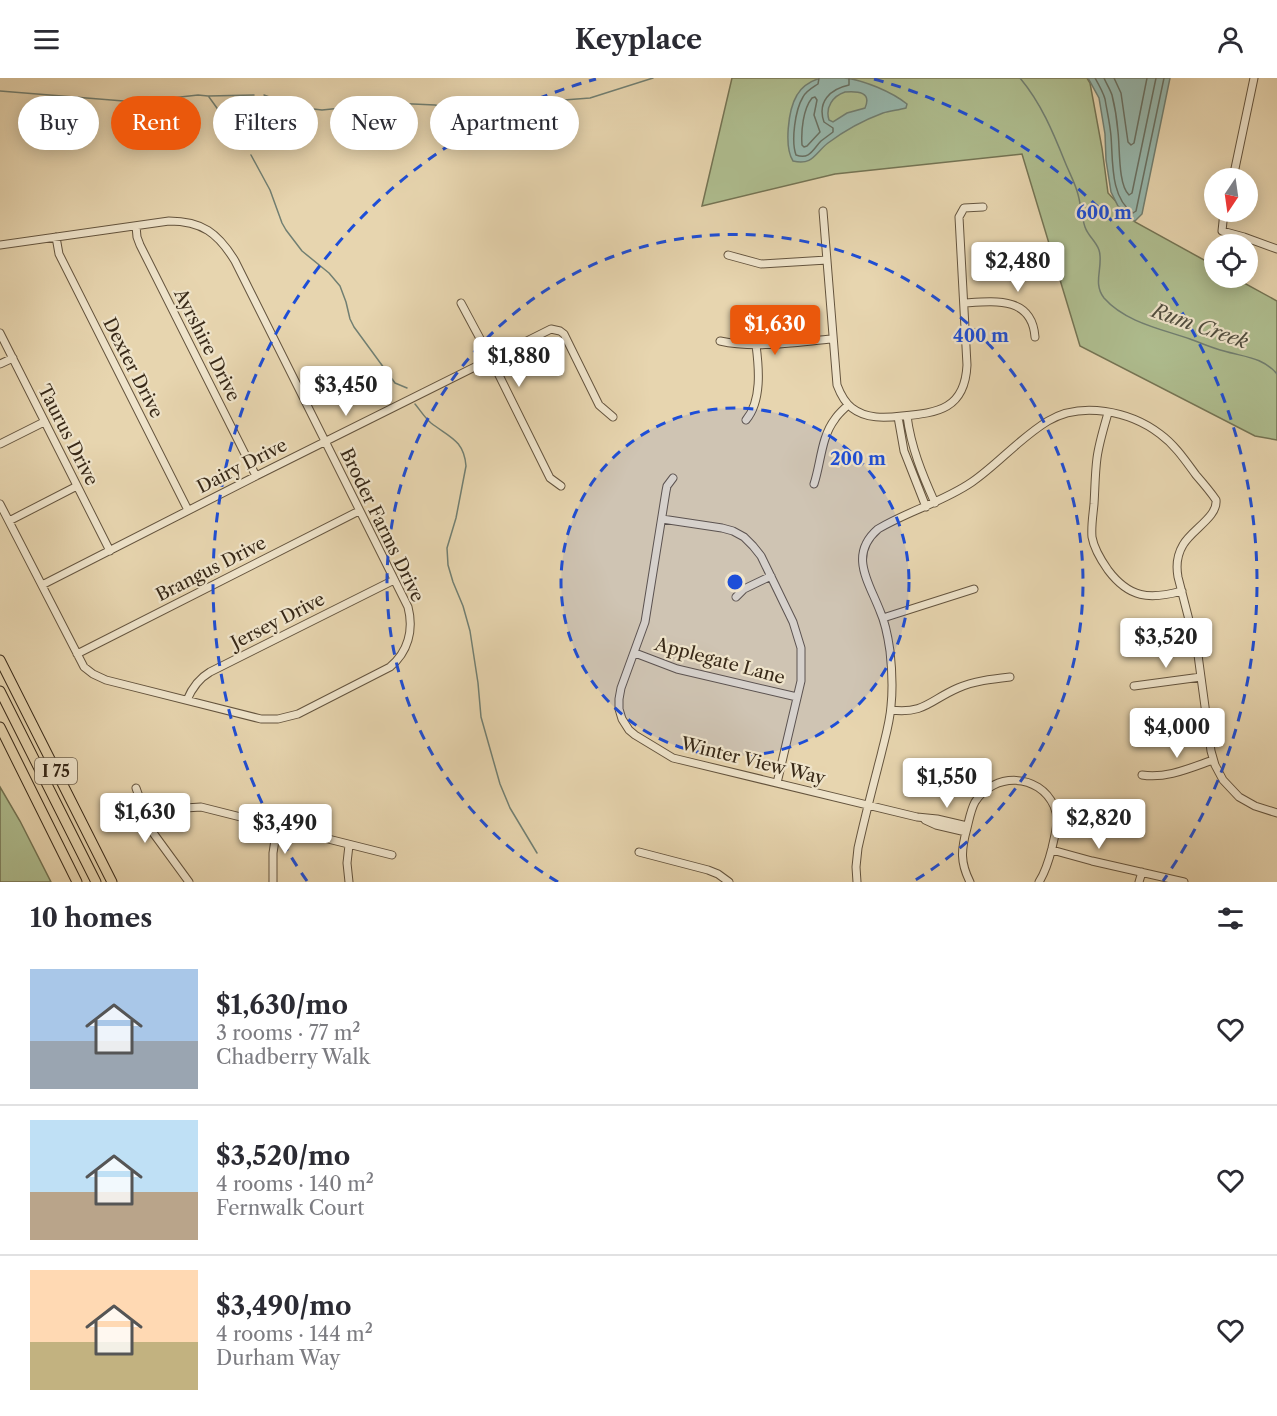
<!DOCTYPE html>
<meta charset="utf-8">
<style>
body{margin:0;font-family:"Libre Caslon Text",serif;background:#f2f2f3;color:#2b2b33;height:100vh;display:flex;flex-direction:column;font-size:22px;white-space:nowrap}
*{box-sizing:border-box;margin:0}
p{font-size:20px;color:#7c7c81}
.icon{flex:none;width:33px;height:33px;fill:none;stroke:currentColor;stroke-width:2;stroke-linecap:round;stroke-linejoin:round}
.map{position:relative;height:804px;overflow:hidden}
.drawer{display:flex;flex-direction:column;background:#fff;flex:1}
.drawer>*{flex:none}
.top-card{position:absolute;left:18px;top:18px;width:600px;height:54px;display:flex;gap:12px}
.needle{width:39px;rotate:193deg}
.fabs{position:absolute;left:1204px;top:90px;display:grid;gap:12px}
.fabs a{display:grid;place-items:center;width:54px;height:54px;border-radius:50%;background:#fff;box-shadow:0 3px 15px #0003;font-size:30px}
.price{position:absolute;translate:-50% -51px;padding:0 14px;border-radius:6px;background:#fff;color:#222;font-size:20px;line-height:39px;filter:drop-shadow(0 2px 3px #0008)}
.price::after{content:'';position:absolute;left:50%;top:36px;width:18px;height:14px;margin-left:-9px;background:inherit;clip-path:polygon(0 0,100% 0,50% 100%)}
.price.selected{background:#ea580c;color:#fff}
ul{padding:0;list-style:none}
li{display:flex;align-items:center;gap:18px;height:150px;padding:0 30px}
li+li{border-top:2px solid #e1e1e2}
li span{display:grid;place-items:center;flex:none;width:168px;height:120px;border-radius:0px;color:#555}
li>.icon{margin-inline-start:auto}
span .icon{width:72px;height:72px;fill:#fffc;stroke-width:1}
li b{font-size:26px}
h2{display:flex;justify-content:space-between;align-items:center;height:72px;padding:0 30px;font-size:26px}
.chip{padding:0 21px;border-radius:27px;background:#fff;box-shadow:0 3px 15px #0003;font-size:21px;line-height:54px}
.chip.selected{background:#ea580c;color:#fff}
header{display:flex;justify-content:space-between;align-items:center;height:78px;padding:0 30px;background:#fff;font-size:27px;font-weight:700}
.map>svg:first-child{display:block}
.green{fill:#afbe90;stroke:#747454;stroke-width:1.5}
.water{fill:#97b8ae;stroke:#717f72;stroke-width:1.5;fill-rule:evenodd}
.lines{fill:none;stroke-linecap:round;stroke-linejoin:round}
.shore{stroke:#687063;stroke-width:1.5}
.stream{stroke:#717f72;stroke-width:1.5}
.minor-casing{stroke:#64543e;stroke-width:9}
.highway-casing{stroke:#382918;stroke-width:11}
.minor{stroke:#efe4cb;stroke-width:7}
.highway{stroke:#e7d5af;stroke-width:9}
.ring{fill:none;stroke:#1d4ed8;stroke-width:3;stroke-dasharray:10 8}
.labels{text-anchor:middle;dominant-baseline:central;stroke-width:4.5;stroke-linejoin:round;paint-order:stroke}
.shield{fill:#efe4cb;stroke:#6f614e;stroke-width:1.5}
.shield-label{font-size:16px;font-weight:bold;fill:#382918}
.street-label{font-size:18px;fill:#382918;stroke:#efe4cb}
.water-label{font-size:20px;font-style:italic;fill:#504d3e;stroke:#efe4cb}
.centre{fill:#1d4ed8;stroke:#efe4cb;stroke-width:3}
.ring-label{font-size:18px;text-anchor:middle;font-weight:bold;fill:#1d4ed8;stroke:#efe4cb;stroke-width:4.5;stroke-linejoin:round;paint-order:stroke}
</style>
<header><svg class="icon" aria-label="menu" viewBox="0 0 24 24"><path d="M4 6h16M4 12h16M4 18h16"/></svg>Keyplace<svg class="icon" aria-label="person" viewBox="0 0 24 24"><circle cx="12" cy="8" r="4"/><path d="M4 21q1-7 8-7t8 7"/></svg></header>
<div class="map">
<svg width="1277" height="804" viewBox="0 0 1277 804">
<rect width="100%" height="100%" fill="#e7d5af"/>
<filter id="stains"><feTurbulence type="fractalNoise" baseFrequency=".00333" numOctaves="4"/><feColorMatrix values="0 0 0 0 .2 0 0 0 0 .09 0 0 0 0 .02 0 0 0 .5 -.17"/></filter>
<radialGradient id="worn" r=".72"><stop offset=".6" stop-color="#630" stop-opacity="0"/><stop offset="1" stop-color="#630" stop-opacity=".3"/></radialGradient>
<!-- green -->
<path class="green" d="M 732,0 L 1087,0 L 1090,5 L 1102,70 L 1108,115 L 1135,144 L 1215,188 L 1215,200 L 1235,200 L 1277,223 L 1277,362 L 1255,358 L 1080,268 L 1022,76 L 835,96 L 702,128 Z
M 0,709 L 20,743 L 51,804 L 0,804 Z"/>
<!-- water -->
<path class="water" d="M 820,0 C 828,0 836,0 844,0 C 864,2 892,14 907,26 L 906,30 C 898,32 890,33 883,35 C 864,42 844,53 828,65 C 815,75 813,88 793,83 C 784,69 788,32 797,17 C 802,8 811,3 820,0 ZM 845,14 C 858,13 872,14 865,30 L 847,35 L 833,44 L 829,42 C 825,29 833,18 845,14 Z
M 1088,0 L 1170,0 L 1142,136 L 1135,143 L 1131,142 L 1118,128 L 1111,114 L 1106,82 L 1105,56 L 1099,20 Z"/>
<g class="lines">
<!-- shore -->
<path class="shore" d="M 819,0 L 818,6 C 812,10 806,13 803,19 C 795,32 791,63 796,77 C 810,82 813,71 821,63 C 825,60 829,57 833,54 L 833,50 L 824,44 C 817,24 830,11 849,7 L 849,0
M 1095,0 C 1099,7 1103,14 1105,21 C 1107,33 1110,46 1111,58 C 1113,82 1110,120 1133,135 L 1136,133 L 1164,0
M 1104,0 C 1106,5 1110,11 1112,17 C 1115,29 1117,42 1118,54 C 1120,70 1118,107 1129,117 L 1132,115 L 1156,0
M 1114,0 L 1121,15 L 1128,64 L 1131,67 L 1134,65 L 1147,0
M 815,19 L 817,22 L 814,37 L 820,54 L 807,68 L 804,69 L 802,67 C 801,53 803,31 812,20 Z"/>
<!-- stream -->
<path class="stream" d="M 1020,0 C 1041,25 1053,54 1065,84 C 1069,94 1074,103 1077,113 C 1081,125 1081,137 1085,149 C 1088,158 1096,163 1099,172 C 1104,188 1092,205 1104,220 C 1125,244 1161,251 1190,261 C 1201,265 1212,270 1224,273 C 1244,279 1263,279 1277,296
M 0,13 L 136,24 L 198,17 L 208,18 L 254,17
M 264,17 L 296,29 L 322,32 L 391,25 L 435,27 L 477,36 L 502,44 L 509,48 L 526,53 L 534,51 L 549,29 L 556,25 L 564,22 L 590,20 L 653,0
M 209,19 L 245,69
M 251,77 L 270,112 L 282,145 L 286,152 L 302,173 L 329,195 L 340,208 L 346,224 L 350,241 L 354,249 L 395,305 L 407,310
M 415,326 C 420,332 425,340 431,345 C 449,359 464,362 466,388 L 456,440 L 447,470 L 448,487 L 453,504 L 463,528 L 470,553 L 478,605 L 481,639 L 500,706 L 510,730 L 537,775"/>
<defs>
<path id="minor" d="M 1233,100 L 1254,0
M 823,133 L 837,307 C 840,315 844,324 852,330 C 866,341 885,340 902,338 C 938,335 965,331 967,287 L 959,139 L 964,130 L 983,129
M 1224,134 L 1222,153 L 1244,159 L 1277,171
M 136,148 L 137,159 L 140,167 L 256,398
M 56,159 L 59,176 L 188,432
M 0,167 L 169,143 C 202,143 218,155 235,183 L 408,529 C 414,552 408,574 390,589 L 298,636 L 278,641 L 261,641 L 106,602 L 93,596 L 84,589 L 0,426
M 728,177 L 761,186 L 827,182
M 461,225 L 491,281 L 548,396 L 550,400 L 561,408
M 964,225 C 994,223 1032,218 1035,259
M 0,255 L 110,473
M 720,263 C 755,271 797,264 832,261
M 0,286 L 13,280
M 1108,335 C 1104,349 1099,365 1097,380 C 1095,395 1095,411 1094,426 C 1093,437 1091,448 1092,459 C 1094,471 1101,482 1108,492 C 1129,520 1149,522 1182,513
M 907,338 C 911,369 922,396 935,425
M 898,339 L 904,373 L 926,429
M 746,342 C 762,323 759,290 756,267
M 0,366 L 44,344
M 673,400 L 667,408 L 666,413 L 645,544 L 621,610 L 619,621 L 619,631 L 622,641 L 629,652 L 635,657 L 673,680 L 917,739 L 937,741 L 967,748
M 814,406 C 821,385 821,359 835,341 C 838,336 844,331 848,327
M 662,441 L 722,450 L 733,453 L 744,459 L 753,468 L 761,478 L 793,544 L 801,570 L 801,603 L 777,705
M 9,443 L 77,408
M 42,507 L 256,398 L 551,251 L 560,253 L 564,256 L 599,327 L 613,339
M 736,519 L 744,511 L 771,498
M 883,540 L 974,511
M 635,575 L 677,591 L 797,619
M 77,576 L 359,433
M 1134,608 L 1201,599
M 187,622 C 192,610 198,601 210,594 L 394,502
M 891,632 C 925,636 930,622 958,610 C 974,603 992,601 1010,599
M 1142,697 C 1166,701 1190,690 1213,682
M 136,710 L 151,752 L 189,804
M 146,742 L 185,730 L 201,729 L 392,777
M 925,742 L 936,747 L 966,754
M 349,767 L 347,785 L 349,804
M 1052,772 L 1092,783 L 1184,804
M 639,774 L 708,792 L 718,796 L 729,804
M 273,804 L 273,775 L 277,749
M 857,804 L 856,789 L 858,770 C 865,738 873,708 881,677 C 885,660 890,644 891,628 C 893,609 892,591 890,573 C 888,559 886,546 880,533 C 869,504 848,477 878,451 C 908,433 943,424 972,404 C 998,386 1021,359 1048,343 C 1081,323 1130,333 1160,356 C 1175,367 1185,382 1196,397 C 1203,405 1210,413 1216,422 C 1218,439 1191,452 1183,467 C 1177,477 1176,488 1178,499 L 1198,577 L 1211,673 L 1215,687 L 1223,702 L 1239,719 L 1255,728 L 1277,735
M 970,804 C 960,784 961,772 967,750 C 969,742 971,731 975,724 C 994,694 1039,695 1054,728 C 1060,742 1055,756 1052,770 C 1049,782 1046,793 1039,804
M 1139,804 L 1142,794"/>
<path id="highway" d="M 0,582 L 112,804
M 0,613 L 96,804
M 0,649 L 77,804"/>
</defs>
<!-- minor casing -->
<use href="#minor" class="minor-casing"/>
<!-- highway casing -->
<use href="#highway" class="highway-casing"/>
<!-- minor -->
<use href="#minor" class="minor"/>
<!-- highway -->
<use href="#highway" class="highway"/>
</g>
<!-- distance rings -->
<circle cx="735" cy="504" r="174" fill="#1d4ed8" fill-opacity=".12"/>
<g class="ring">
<circle cx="735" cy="504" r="174"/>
<path d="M558 804A348 348 0 1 1 912 804"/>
<path d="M307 803A522 522 0 0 1 596 1M874 1A522 522 0 0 1 1163 803"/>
</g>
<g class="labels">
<!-- shield labels -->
<rect class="shield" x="35" y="680" width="42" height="26" rx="4.5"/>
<g class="shield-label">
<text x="56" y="693">I 75</text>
</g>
<!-- street labels -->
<g class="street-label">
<text transform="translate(207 267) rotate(63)">Ayrshire Drive</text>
<text transform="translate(133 290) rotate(63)">Dexter Drive</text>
<text transform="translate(68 357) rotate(63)">Taurus Drive</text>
<text transform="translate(242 388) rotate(-27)">Dairy Drive</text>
<text transform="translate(382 447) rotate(64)">Broder Farms Drive</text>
<text transform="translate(211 491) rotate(-27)">Brangus Drive</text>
<text transform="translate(278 543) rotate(-27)">Jersey Drive</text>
<text transform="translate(720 583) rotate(15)">Applegate Lane</text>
<text transform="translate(753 683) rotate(14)">Winter View Way</text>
</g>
<!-- water labels -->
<g class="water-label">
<text transform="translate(1200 248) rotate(19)">Rum Creek</text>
</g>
</g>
<circle cx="735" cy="504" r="9" class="centre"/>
<g class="ring-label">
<text x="1104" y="141">600 m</text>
<text x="981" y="264">400 m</text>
<text x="858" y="387">200 m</text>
</g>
<rect width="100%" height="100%" filter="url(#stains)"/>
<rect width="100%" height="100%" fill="url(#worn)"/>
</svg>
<div class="fabs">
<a><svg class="needle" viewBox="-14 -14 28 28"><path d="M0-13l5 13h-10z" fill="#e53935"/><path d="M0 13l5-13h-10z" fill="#7c7c81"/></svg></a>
<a><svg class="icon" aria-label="locate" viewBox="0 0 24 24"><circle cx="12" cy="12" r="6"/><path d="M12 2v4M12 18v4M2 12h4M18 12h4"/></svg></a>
</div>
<b class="price" style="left:1018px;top:215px">$2,480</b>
<b class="price selected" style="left:775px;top:278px">$1,630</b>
<b class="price" style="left:519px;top:310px">$1,880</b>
<b class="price" style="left:346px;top:339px">$3,450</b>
<b class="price" style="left:1166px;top:591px">$3,520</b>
<b class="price" style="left:1177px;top:681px">$4,000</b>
<b class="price" style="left:947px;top:731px">$1,550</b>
<b class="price" style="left:145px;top:766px">$1,630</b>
<b class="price" style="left:1099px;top:772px">$2,820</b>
<b class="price" style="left:285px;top:777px">$3,490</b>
<div class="top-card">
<a class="chip">Buy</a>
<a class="chip selected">Rent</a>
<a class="chip">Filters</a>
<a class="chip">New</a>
<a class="chip">Apartment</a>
</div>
</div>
<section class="drawer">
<h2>10 homes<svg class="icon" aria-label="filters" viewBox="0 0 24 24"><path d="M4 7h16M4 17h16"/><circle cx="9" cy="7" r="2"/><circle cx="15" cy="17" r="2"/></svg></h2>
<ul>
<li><span style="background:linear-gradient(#a9c7e8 60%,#9aa5b1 0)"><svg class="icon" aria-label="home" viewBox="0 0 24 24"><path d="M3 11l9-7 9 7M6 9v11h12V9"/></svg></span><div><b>$1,630/mo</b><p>3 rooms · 77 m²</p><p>Chadberry Walk</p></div><svg class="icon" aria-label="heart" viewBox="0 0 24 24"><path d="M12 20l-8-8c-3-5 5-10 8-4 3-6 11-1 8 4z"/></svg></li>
<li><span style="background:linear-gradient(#bfe0f5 60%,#b9a48a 0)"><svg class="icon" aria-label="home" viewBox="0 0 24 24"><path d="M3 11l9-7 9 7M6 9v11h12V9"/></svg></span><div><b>$3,520/mo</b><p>4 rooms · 140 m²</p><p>Fernwalk Court</p></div><svg class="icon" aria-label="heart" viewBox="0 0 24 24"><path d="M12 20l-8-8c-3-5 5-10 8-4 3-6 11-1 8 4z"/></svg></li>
<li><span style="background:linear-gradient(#ffd9b3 60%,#c2b280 0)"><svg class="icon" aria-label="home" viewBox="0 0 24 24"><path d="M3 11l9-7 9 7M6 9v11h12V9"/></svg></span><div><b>$3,490/mo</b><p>4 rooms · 144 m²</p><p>Durham Way</p></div><svg class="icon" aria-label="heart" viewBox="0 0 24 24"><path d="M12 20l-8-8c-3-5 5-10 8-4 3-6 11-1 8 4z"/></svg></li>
</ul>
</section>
